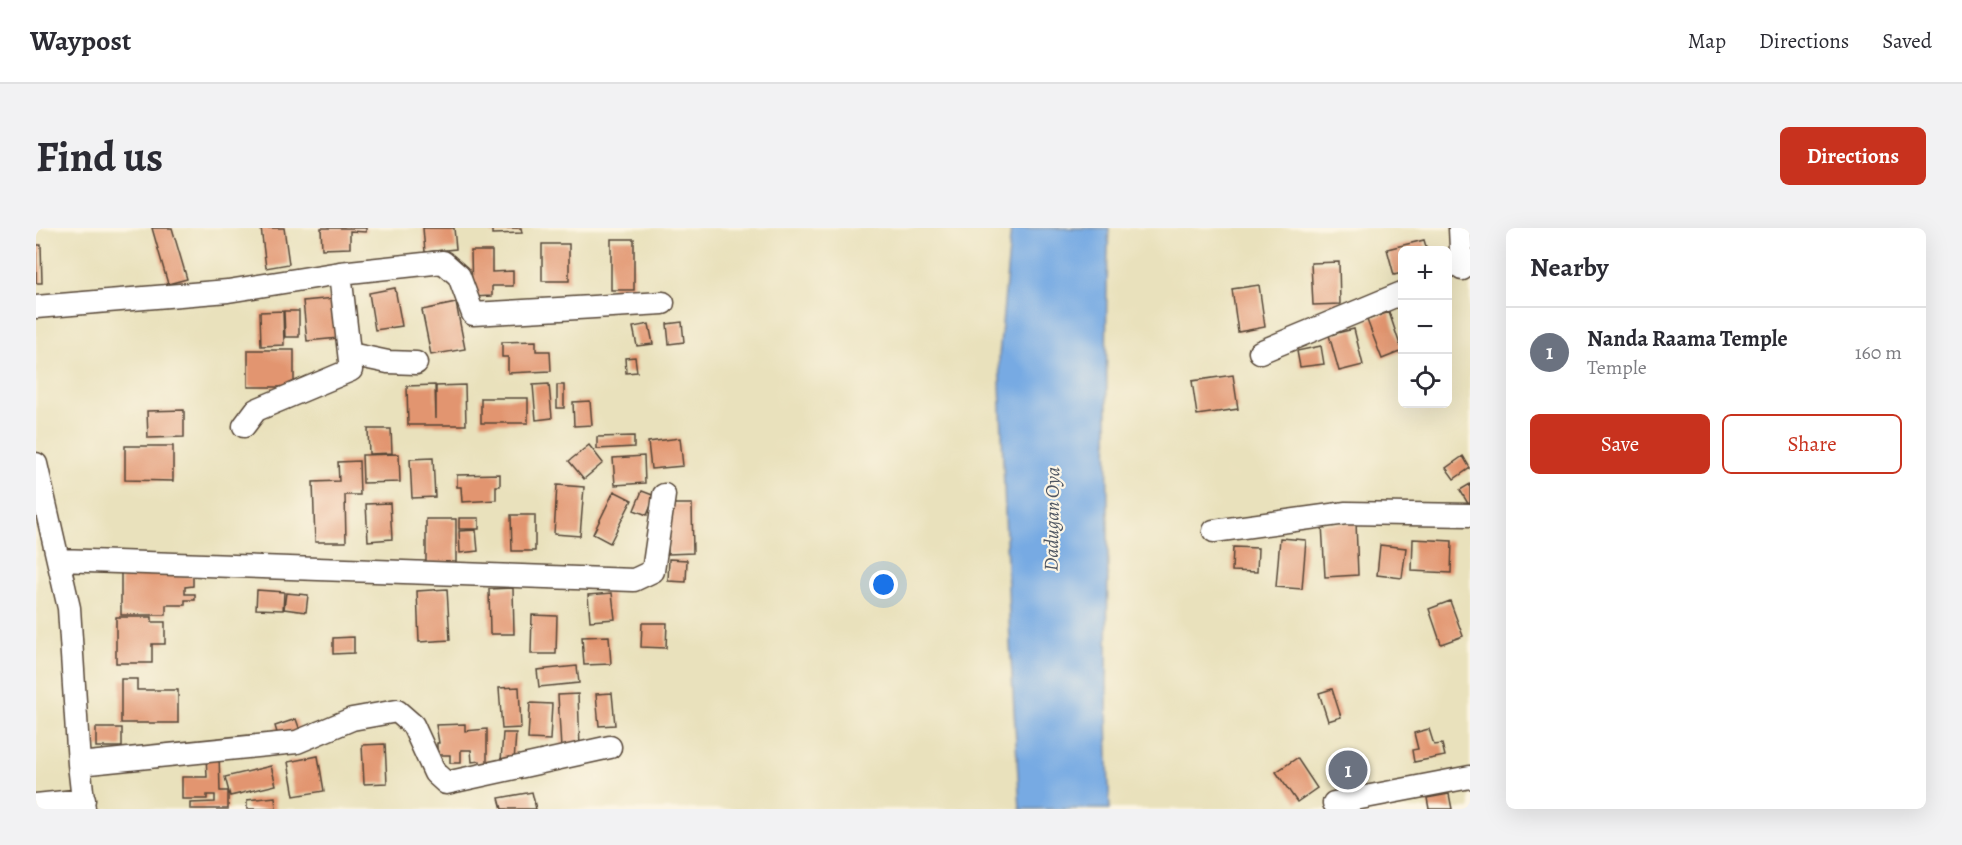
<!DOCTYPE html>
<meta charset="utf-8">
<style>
:root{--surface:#fff;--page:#f2f2f3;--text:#2b2b33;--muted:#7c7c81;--line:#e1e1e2;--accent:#c8321e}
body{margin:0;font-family:Alegreya,serif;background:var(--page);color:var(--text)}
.controls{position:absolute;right:18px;top:18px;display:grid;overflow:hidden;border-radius:9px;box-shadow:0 6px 24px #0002}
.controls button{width:54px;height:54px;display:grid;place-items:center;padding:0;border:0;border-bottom:2px solid var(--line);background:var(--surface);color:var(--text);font:30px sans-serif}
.you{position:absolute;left:848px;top:357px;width:21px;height:21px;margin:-15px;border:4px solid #fff;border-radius:50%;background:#1a73e8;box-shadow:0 0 0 9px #1a73e833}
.badge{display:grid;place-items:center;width:39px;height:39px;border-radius:50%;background:var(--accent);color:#fff;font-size:20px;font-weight:700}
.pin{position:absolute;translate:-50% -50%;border:3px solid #fff;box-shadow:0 2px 6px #0006}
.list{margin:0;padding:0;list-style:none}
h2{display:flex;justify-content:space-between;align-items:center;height:78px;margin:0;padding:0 24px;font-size:26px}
h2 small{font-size:20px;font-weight:400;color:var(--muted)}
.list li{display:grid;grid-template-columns:39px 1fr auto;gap:18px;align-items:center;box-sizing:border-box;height:90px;padding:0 24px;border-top:2px solid var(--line)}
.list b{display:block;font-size:22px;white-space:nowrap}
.list p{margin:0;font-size:20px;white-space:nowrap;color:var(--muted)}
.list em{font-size:20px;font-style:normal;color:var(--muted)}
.actions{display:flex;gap:12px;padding:18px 24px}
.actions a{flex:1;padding:14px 0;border:2px solid var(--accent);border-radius:9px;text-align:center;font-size:21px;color:var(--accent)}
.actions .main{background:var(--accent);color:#fff}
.icon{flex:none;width:33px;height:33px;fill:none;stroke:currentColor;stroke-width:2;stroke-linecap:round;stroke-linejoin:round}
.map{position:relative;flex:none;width:1434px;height:581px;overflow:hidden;border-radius:9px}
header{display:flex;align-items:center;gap:36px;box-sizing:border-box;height:84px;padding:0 30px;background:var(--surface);border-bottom:2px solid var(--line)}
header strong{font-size:28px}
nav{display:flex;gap:33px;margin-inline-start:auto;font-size:21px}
.intro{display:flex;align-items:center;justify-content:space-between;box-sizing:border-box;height:144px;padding:0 36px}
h1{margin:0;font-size:42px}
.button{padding:15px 27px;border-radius:9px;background:var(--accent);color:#fff;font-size:21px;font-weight:700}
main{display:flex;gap:36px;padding:0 36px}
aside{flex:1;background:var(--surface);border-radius:9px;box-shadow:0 6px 24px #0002}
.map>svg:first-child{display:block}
.water{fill:#77aae3;stroke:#596a80;stroke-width:1.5}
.building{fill:#e29570}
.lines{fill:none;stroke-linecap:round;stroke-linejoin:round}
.minor-casing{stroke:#554536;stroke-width:25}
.minor{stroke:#fff;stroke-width:22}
.labels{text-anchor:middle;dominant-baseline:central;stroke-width:4.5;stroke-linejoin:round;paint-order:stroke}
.water-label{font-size:20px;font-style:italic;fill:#505763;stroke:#fcf5e5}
</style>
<header>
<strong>Waypost</strong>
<nav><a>Map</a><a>Directions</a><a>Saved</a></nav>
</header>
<div class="intro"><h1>Find us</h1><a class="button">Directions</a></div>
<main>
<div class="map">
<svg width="1434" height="581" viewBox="0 0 1434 581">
<rect width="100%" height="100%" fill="#fcf5e5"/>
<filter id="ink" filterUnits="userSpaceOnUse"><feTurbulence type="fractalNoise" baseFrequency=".0167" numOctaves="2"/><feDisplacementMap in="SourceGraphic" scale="12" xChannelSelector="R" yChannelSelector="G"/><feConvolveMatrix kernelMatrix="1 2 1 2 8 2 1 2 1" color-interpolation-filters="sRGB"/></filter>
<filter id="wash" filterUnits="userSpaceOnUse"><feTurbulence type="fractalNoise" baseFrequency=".008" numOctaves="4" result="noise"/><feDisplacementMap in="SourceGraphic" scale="24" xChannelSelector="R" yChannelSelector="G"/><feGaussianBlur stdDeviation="1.35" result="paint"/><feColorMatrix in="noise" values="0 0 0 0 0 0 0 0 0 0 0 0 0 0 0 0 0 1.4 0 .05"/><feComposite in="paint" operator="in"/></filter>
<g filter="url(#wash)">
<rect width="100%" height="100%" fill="#e9e1bc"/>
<path class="water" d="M975 0H1073C1068 100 1072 200 1072 300 1072 394 1069 487 1074 581H984L974 415 963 128Z"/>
<g id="blocks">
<path class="building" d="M116 0H136L151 51 132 56Z
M225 0H248L253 36 230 40Z
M285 0H330V4L314 3V20L286 21Z
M387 0H418L420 21 389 24Z
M456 0H485L486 5 456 6Z
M575 11H598V62H575Z
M1388 12 1391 22H1366V45L1358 47 1351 21Z
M506 16H533V53H506Z
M0 17H5L6 55H0Z
M435 23H456V44L477 43V58H456V68L436 69Z
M1303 34 1304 76 1277 77 1275 35Z
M1223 57 1229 99 1202 104 1196 61Z
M359 60 366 98 339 102 333 65Z
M299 70 303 110 271 113 267 73Z
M420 75 429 121 395 127 386 82Z
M247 83 248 117 225 118 224 84Z
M248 83H263V109H249Z
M1353 84 1366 123 1346 131 1331 92Z
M646 94 648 114 633 116 631 96Z
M613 96 617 116 601 118 597 99Z
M1318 101 1327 137 1303 143 1293 107Z
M500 113V123H514L515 143 472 145V129H466V114Z
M1285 118 1288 136 1264 139 1261 123Z
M212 122H258V159H212Z
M599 129 601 144 590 145 589 130Z
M1197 147 1202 181 1161 187 1156 153Z
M513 156 516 190 500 192 497 157Z
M399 157 400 191V158L429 157 430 197H372L371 158Z
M521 157H528V180H521Z
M445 170H492V195H445Z
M554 173 556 197 538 198 537 174Z
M148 182V209L112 210 111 183Z
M332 201H355L356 225 333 226Z
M598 208V219L561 221V209Z
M644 210 647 238 615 241 612 214Z
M553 217 567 235 548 251 533 233Z
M89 218H137V253L89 252Z
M363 226 364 254 327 255 326 227Z
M608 228 609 255 579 257 577 230Z
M1427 228 1434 240 1418 251 1410 240Z
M397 230 399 269 376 270 374 231Z
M323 233 324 267H309L310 314H279L277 254 303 253 302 234Z
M464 246V258H460V272L426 274 425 259H421V247Z
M1434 256V279L1424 262Z
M521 257 548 259 544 308 518 306Z
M578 263 596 272 574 315 557 306Z
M606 263 619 268 611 287 598 282Z
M354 275 356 311 332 313 330 276Z
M631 276H656L657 325 632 326Z
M475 287H499V323H476Z
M423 290H443V301H423Z
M390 291H420V336H390Z
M1320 294 1322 347 1289 349 1286 296Z
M440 302 442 323 424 325 423 303Z
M1244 310 1270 312 1266 361 1240 359Z
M1377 311 1416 313 1415 345 1376 343Z
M1344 317 1370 320 1366 350 1341 347Z
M1197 319 1222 320 1221 344 1196 343Z
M633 331 651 332 650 354 632 353Z
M85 344 157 348V358L149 359V366H159V372H149V377H130V387H85Z
M477 360 478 406H454L453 361Z
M411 361 414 412 383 414 381 363Z
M221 362 248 364 247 382 220 381Z
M250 365 272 367 270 384 248 381Z
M576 365 579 391 554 393 552 367Z
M1414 373 1427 408 1405 416 1393 381Z
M496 387 521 388 520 426H495Z
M80 389H116V394H129V416H116V435H80Z
M606 395H631L630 420 605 419Z
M573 408 575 436 548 437 546 409Z
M318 409V425L297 426V410Z
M541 438 543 455 503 459 501 442Z
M85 451H101V462H142V495H85Z
M483 459 485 500 466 501 463 460Z
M1296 461 1305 489 1292 493 1283 465Z
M576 465 579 497 563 498 560 466Z
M542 466 544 520 525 521 522 467Z
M494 475 516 476 514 512 492 511Z
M260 491 266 508 244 515 239 498Z
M429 496V503L451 501V540L444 541V533L436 534 435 522H425V535H414V527H401V515H403L400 497Z
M60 500H86V519H60Z
M1393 501 1398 517 1406 516 1409 528 1378 534 1376 522 1382 521 1378 505Z
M467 505H480L478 534 465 533Z
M349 516 351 555 328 556 326 517Z
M183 525 184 563H192V581H154V575L179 574V567H171V571H146V549H171L170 526Z
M282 528 288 563 258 568 252 534Z
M1261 530 1281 560 1261 574 1240 544Z
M1300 544a12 12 0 1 1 24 0a12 12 0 1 1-24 0Z
M235 538 240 557 194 568 189 549Z
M496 564 500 581H466L463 570Z
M1413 566 1416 581H1393L1391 570Z
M239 569 240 581H211V572Z"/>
</g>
</g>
<g filter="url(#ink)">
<use href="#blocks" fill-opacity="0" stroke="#554536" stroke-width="1.5"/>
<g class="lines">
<g class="minor-casing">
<path id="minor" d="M1424 0 1426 41
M0 79 192 63 304 45 407 34 423 48 437 86 627 75
M1224 124 1366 65
M314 126 352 134 380 135
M208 198 220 182 315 142 304 45
M0 236 33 380 43 536 48 581
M1178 303 1310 285 1434 287
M23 332 598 352 617 343 628 267
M43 536 261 514 316 491 361 483 377 497 399 545 410 555 574 519
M1298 575 1434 549
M0 577 48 572"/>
</g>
<use href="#minor" class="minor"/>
</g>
</g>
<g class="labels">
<g class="water-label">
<text transform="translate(1016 291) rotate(-89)">Dadugan Oya</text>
</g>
</g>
</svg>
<div class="controls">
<button>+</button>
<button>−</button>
<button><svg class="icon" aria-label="locate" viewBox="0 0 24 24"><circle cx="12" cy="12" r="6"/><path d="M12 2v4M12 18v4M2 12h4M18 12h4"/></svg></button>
</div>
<div class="you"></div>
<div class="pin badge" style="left:1312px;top:542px;background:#6b7280">1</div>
</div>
<aside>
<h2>Nearby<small></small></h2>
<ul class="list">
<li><span class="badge" style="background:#6b7280">1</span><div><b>Nanda Raama Temple</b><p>Temple</p></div><em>160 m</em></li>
</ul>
<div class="actions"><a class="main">Save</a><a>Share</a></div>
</aside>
</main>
